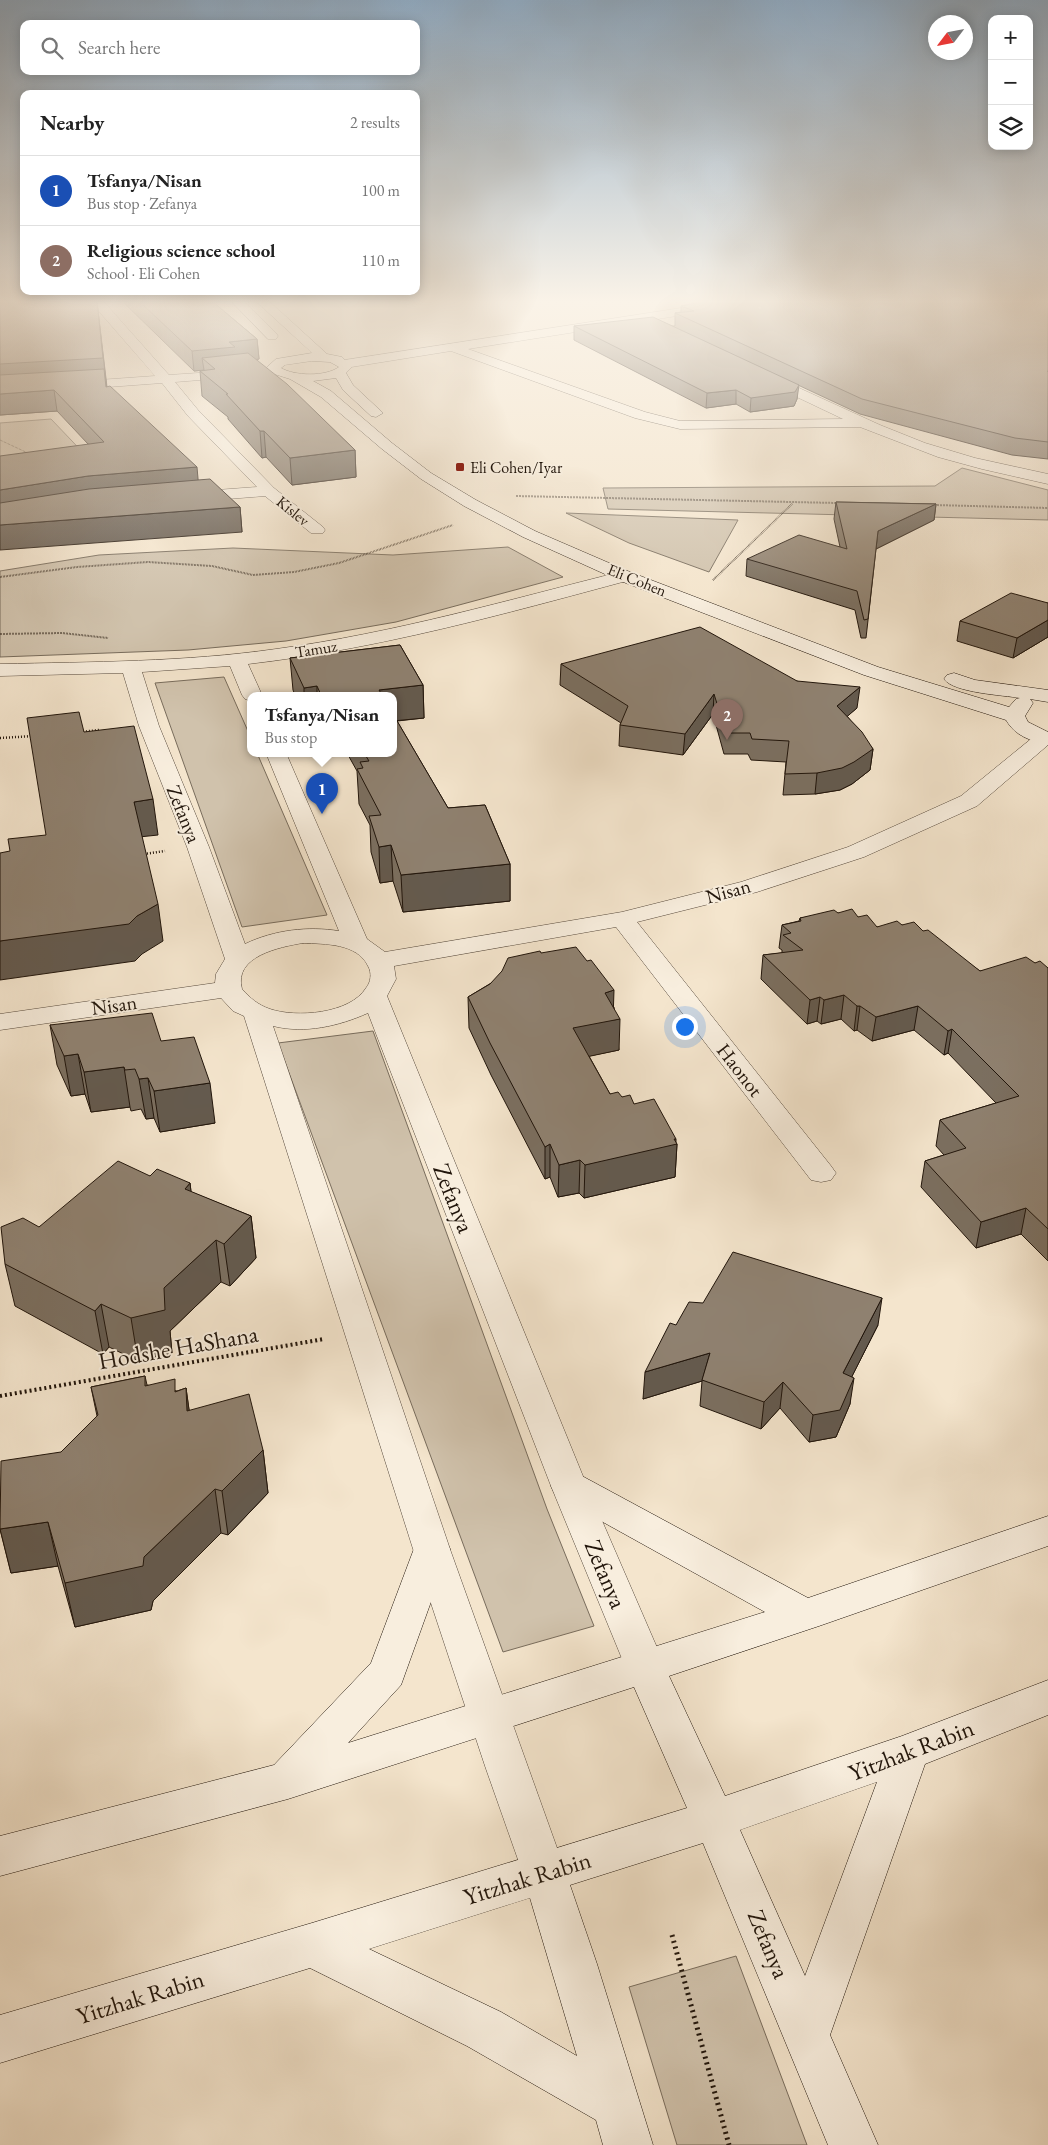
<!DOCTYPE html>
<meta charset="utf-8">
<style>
:root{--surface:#fff;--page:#f2f2f2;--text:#222;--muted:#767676;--line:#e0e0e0;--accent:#0b8043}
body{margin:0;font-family:"EB Garamond",serif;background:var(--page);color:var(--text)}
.controls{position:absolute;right:15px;top:15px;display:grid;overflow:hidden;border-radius:10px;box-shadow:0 2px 12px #0003}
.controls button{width:45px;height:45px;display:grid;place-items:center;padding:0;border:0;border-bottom:1px solid var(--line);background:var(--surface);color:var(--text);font:25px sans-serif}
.compass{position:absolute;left:928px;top:15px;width:45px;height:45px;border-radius:50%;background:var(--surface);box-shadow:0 2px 12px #0003;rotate:238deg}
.you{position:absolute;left:684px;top:1026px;width:18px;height:18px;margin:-12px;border:4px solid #fff;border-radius:50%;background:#1a73e8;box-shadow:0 0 0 8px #1a73e833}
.badge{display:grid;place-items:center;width:32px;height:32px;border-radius:50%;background:var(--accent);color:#fff;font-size:16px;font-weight:700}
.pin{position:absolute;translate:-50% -41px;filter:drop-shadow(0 1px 2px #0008)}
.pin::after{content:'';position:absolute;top:26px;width:18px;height:15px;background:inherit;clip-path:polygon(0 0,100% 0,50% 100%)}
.popup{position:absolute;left:247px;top:692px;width:150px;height:65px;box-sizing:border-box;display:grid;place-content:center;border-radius:10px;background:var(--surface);filter:drop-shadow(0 1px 4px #0005);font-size:16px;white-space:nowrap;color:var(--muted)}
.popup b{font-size:19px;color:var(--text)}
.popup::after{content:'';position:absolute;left:50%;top:100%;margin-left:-10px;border:10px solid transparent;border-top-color:var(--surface)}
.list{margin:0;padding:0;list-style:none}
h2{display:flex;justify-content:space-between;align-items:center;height:65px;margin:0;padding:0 20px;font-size:21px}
h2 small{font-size:16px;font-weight:400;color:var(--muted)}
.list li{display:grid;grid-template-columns:32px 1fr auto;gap:15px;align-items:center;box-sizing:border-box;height:70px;padding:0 20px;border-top:1px solid var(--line)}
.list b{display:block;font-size:19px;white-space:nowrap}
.list p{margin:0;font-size:16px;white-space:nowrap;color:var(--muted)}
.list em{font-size:16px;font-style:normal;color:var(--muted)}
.icon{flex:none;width:28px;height:28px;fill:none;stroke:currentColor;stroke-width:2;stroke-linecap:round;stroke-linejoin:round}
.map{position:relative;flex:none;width:1048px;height:2145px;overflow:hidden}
.search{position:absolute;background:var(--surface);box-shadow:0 2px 12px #0003;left:20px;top:20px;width:400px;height:55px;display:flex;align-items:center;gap:12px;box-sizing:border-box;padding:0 18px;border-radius:10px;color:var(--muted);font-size:19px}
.panel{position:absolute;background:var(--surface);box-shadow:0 2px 12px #0003;left:20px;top:90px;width:400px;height:205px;border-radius:10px}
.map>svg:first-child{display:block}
.green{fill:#d0c2ac;stroke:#786c5c}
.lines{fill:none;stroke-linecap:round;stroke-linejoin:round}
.street-casing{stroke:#56493c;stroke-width:1}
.secondary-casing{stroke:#21150b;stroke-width:1}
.path-far4{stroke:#21150b;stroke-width:1;stroke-dasharray:0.5 1;stroke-linecap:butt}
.path-far3{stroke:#21150b;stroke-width:2;stroke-dasharray:0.5 1;stroke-linecap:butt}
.path-far2{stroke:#21150b;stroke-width:2.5;stroke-dasharray:1 2;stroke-linecap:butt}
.path-far1{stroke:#21150b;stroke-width:4;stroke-dasharray:2 3;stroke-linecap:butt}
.path{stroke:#21150b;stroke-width:5;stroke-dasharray:2 4;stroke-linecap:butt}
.street{fill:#f8eede;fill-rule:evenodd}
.secondary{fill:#f8eede;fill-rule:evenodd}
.wall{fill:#7b6f60;stroke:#21150b}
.shaded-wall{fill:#645a4e;stroke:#21150b}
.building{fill:#8f8170;stroke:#21150b}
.poi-dot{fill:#8f2418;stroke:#f8eede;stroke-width:2}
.labels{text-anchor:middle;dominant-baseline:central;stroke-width:4;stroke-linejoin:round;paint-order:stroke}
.far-poi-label{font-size:16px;fill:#21150b;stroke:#f8eede;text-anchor:start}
.far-street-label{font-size:16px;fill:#21150b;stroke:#f8eede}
.street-label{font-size:20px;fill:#21150b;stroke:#f8eede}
.near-street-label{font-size:24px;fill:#21150b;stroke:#f8eede}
</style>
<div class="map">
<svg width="1048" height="2145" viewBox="0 0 1048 2145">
<rect width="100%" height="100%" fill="#f4e5cd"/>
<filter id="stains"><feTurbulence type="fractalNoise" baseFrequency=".004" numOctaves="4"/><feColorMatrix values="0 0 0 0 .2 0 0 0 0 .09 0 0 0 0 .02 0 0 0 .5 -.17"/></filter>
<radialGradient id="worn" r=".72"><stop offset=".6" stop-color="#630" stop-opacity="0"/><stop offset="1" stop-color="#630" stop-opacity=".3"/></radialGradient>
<path class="green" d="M51 419 93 463 0 475V423Z
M962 468 1048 490V520L608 509 603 488 935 486Z
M566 513 738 520 709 572 629 543Z
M508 547 563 577 396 622 286 641 188 650 0 657V571L99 555 233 548 393 555Z
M224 677 251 738V753H257L327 915 242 927 155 683Z
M373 1031 547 1509 594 1626 503 1652 278 1043Z
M736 1956 807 2145H677L629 1987Z"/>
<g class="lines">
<g class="street-casing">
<path id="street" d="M91 302H104L169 375 242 370 244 373 237 377 175 382 198 410 274 488 323 527 325 530 323 533H311L265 496 190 502 184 500 182 497 184 494 190 492 257 487 188 416 162 383 0 395V387L155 376Z
M720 302H752L746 305 468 349 645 412 680 421 843 419 759 379 757 376 764 372 880 425 925 443 975 458 1048 474V484L982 469 938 457 860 427 680 429 635 418 451 351 345 368 339 364 345 360Z
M624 571 630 572 633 576 630 580C504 614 378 649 248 664L262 695H251V701L245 699 242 695 230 666 142 672 159 726 209 847 245 944C274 930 308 926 339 931L266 753H286L367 939 385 952 622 912 741 882 848 847 961 796 1037 734 1048 733V745L977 806 864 857 757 892 637 922 831 1166 836 1173 831 1180 821 1182 811 1180 616 927 394 966 396 979 387 996 587 1486 665 1666 659 1678 645 1683 631 1678 625 1666 551 1486 368 1013C339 1026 305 1034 273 1026L451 1552 566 1873 560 1888 544 1894 528 1888 485 1766 414 1552 244 1016 233 1011 221 998 0 1030V1014L215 983 216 974 225 959 187 847 139 726 123 673 0 676V664C92 662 185 662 276 649 395 633 508 600 624 571ZM303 943C325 944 357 943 368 966 372 973 371 982 366 988 350 1014 296 1018 270 1009 258 1005 250 998 242 989 233 956 280 947 303 943Z"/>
</g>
<g class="secondary-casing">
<path id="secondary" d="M232 302H245L276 333 278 336 276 339H268Z
M257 302H270L327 354 342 357 352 367 346 373 353 385 383 413 376 417 371 416 343 390 336 378 313 381 331 391 392 443 431 473 476 500 535 531 630 572 878 667 1009 707 1016 699 1020 698C1003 695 954 693 944 679L947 675 954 673 975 680 1048 690V702L1030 699 1033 703 1025 716 1028 722 1048 732V745C1031 741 1015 736 1006 720L864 675 618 580 523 537 464 506 421 479 382 449 321 397 290 379 268 372 267 367 276 359 312 353ZM312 361 330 362 339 367C325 377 295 376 281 368L285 365Z
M569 1472 582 1476 808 1598 1048 1516V1546L819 1626 669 1676 725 1796 902 1736 1048 1680V1715L925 1764 830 2035 878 2145H828L703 1843 570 1885 597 1964 653 2145H603L596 2120 467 2046 310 1968 0 2063V2015L312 1923 687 1808 634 1687 288 1799 0 1876V1836L274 1765 371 1663 418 1538 431 1534 444 1538 450 1549 401 1685 348 1743 765 1612 556 1496 551 1486 556 1476ZM877 1782 805 1976 740 1830ZM530 1898 577 2056 501 2012 369 1949Z"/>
</g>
<path class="path-far4" d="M0 440 30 454"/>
<path class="path-far3" d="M516 496 837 503
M934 505 1048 508
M0 577 77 567 148 562 212 566 253 575 294 572 339 563 453 525
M713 580 793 503
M0 634 62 633 108 638"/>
<path class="path-far2" d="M80 732 99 730
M0 738 34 736
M144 854 165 851"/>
<path class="path-far1" d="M0 1396 324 1339"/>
<path class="path" d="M672 1935 729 2145"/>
<use href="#street" class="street"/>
<use href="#secondary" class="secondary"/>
</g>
<path class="wall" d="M97 302 107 387 198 480 240 507 242 532 88 444 57 411 0 415Z
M123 302H213L257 339 259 359 256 360 355 450 356 477 292 485 266 457 262 458 228 419V417L202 396 200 371 204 370 194 371Z
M1048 302V459L1012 455 860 414 798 385 797 399 794 406 750 412 736 404 706 408 574 340V326H675V313L681 312V306Z
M836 502 936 504 934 520 876 549 866 638H861L855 610 746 576 747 559 840 547 834 519Z
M1048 603V637L1013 658 957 641 960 621Z
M400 645 423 685 424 718 397 721 448 808 485 805 510 864V901L403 912 393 881 380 883 371 852 370 825 359 804 357 771 347 753H393V695H295L293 690 290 658Z
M561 664 797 681 857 708 847 716 873 749 870 770 852 784 840 790 815 794 783 795 786 762 751 760 748 754H724L713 714 683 755 619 746 620 725 621 723 560 685Z
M838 913 858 917 877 927 902 925 923 931 980 971 1035 963 1048 968V1261L1021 1234 976 1248 921 1187 925 1161 944 1155 936 1146 940 1120 996 1103 948 1053 944 1055 914 1030 872 1041 857 1030 854 1031 841 1019 821 1024 817 1021 807 1024 761 979 763 955 782 953V950L779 948 782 925 799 921 800 918Z
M541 953 614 1007 619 1050 589 1056 610 1094 622 1097 634 1104 676 1143 677 1144 675 1177 584 1198 579 1193 558 1197 550 1177 545 1179 491 1075 469 1028 468 997Z
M50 1025 161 1041 215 1123 160 1132 154 1118 146 1119 141 1109 131 1111 130 1107 91 1112 85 1094 71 1096 57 1065Z
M150 1176 190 1183 191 1192 251 1216 256 1258 230 1286 221 1282 170 1331 172 1353 138 1361 109 1347 103 1354 15 1306 5 1264 39 1227Z
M676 1325H878L852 1376 850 1404 836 1437 809 1442 780 1408 761 1429 700 1406 702 1381 643 1399Z
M145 1376 147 1385 177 1391 186 1388 189 1410 263 1450 268 1493 228 1535 221 1533 153 1601 151 1610 75 1627 58 1566 11 1573 0 1529 61 1452 97 1416 91 1387Z"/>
<path class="shaded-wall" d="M97 302 109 408 105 378 0 385V364Z
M257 339 259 359 236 362 202 358 204 370 194 371 192 351 229 342Z
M799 385 797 399 794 406 750 412 751 398Z
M54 390 57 411 0 415V394Z
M736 390V404L706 408 707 393Z
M260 431H264L266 457 262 458Z
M355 450 356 477 292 485 290 458Z
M197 467 199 490 0 514V490L88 476Z
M936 504 934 520 876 549 878 531Z
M240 507 242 532 0 550V525Z
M1048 620V637L1013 658 1017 638Z
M423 685 424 718 393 721V695H379V690Z
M317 686V695H304V688Z
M860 687 857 708 835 727 837 706Z
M714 694 713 714 683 755 685 734Z
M873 749 870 770 852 784 840 790 815 794 817 773Z
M153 799 158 835 139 837 134 802Z
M391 845 393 881 380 883 379 847Z
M510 864V901L403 912 401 875Z
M158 904 163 941 142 954 135 961 0 980V941L137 916Z
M614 990 613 1020 620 1019 619 1050 572 1060 573 1028 605 993Z
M844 995 841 1019 821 1024 824 1000Z
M820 997 817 1021 807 1024 810 1000Z
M857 1006H860L857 1030 854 1031Z
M918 1006 914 1030 872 1041 876 1017Z
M952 1029 948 1053 944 1055 948 1031Z
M78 1054 85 1094 71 1096 64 1056Z
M124 1067 130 1107 91 1112 84 1072Z
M148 1078 154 1118 146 1119 139 1079Z
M210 1083 215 1123 160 1132 154 1091Z
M676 1139V1145L677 1144 675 1177 584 1198 585 1165Z
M550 1144V1177L545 1179V1147Z
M580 1160 579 1193 558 1197 559 1165Z
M190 1183 195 1225 185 1189Z
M1026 1208 1021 1234 976 1248 981 1222Z
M251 1216 256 1258 230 1286 224 1244Z
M216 1240 221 1282 170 1331 172 1353 138 1361 131 1318Z
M882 1298 878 1325 840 1400 843 1373Z
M101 1304 109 1347 103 1354 95 1311Z
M710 1353 702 1381 643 1399 645 1372Z
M854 1378 850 1404 836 1437 809 1442 813 1415Z
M783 1382 780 1408 761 1429 764 1402Z
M186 1388 192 1431 187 1411Z
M263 1450 268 1493 228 1535 222 1491Z
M215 1489 221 1533 153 1601 151 1610 75 1627 65 1583 144 1557Z
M48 1522 58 1566 11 1573 0 1529Z"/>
<path class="building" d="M0 302H97L103 358 0 364Z
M140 302H213L257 339 229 342 235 347 192 351Z
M701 302H1048V371H1047L1048 372V442L1015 438 862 399 675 313 694 311 681 306Z
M653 317 799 385 795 392 751 398 736 390 707 393 574 326Z
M248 353 287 384 355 450 290 458 264 431H260L226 394H228L200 371 215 369 202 358Z
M104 369 106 387 110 386 197 467 88 476 0 490V456L104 442 54 390 0 394V375Z
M210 479 240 507 0 525V503L89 489Z
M836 502 936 504 878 531 868 619 864 620 857 591 747 559 799 535 847 549Z
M1011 593 1048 603V620L1017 638 960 621Z
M700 627 797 681 860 687 837 706 862 732 873 749 854 762 842 768 817 773 785 774 789 741 752 739 750 733H726L714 694 685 734 620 725 628 706 561 664Z
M400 645 423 685 379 690 382 695H321L317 686 304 688 290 658Z
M79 712 84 732 134 726 153 799 134 802 158 904 137 916 129 924 0 941V853L10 851 8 839 46 835 27 718Z
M393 714 448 808 485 805 510 864 401 875 391 845 379 847 369 816 381 815 357 769 363 768 360 762 369 761 364 753H393Z
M852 909 858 917 867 915 877 927 897 921 902 925 914 922 923 931 928 930 980 971 1026 957 1035 963 1040 961 1048 968V1229L1026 1208 981 1222 925 1161 966 1148 940 1120 1019 1096 952 1029 948 1031 918 1006 876 1017 860 1006H857L844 995 824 1000 820 997 810 1000 763 955 803 950 783 935 791 933 782 925 801 921 800 918 834 910 838 913Z
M576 947 587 961 591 960 614 990 605 993 620 1019 573 1028 610 1094 618 1092 622 1097 630 1095 634 1104 654 1099 676 1139H674L677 1144 585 1165 580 1160 559 1165 550 1144 545 1147 490 1043 468 997 490 984 502 971 508 958 540 951 541 953Z
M152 1013 161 1041 194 1037 210 1083 154 1091 148 1078 139 1079 135 1069 125 1070 124 1067 84 1072 78 1054 64 1056 50 1025Z
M118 1161 150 1176 157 1169 190 1183 185 1189 251 1216 224 1244 216 1240 164 1288 165 1310 131 1318 101 1304 95 1311 5 1264 1 1227 23 1218 39 1227Z
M733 1252 882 1298 843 1373 854 1378 840 1410 813 1415 783 1382 764 1402 702 1380 710 1353 645 1372 670 1323 676 1325 689 1302 703 1303Z
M145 1376V1386L175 1379V1392L186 1388 187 1411 249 1394 263 1450 222 1491 215 1489 144 1557 143 1566 65 1583 48 1522 0 1529 1 1461 61 1452 98 1415 91 1387Z"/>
<linearGradient id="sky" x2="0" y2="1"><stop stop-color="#90abc3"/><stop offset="0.5" stop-color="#faf3e8"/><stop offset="1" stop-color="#faf3e8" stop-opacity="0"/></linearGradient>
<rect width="1048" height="603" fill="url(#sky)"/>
<rect class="poi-dot" x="455" y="462" width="10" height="10" rx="2.5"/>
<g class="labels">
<g class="far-poi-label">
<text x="470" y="467">Eli Cohen/Iyar</text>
</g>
<g class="far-street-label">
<text transform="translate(293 511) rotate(39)">Kislev</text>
<text transform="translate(637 580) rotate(22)">Eli Cohen</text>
<text transform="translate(316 649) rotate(-9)">Tamuz</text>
</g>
<g class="street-label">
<text transform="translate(184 814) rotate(68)">Zefanya</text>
<text transform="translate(728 891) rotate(-15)">Nisan</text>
<text transform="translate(114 1005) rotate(-8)">Nisan</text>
<text transform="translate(740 1070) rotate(52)">Haonot</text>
</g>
<g class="near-street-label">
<text transform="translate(454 1198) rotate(68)">Zefanya</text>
<text transform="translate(178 1347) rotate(-10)">Hodshe HaShana</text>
<text transform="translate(606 1574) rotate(67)">Zefanya</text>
<text transform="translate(911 1750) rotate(-21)">Yitzhak Rabin</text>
<text transform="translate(527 1878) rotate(-17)">Yitzhak Rabin</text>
<text transform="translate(769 1944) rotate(67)">Zefanya</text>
<text transform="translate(140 1997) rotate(-17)">Yitzhak Rabin</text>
</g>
</g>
<rect width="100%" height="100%" filter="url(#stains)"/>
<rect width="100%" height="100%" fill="url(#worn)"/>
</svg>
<div class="controls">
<button>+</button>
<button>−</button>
<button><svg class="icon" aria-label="layers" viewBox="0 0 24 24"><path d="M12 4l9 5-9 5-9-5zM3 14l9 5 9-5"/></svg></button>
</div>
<svg class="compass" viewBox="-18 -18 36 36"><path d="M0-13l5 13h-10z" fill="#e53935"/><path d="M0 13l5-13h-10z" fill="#767676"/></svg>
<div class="you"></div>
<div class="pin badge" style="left:322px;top:814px;background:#1a4fb4">1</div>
<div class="popup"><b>Tsfanya/Nisan</b>Bus stop</div>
<div class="pin badge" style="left:727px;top:740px;background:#8d6e63">2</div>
<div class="search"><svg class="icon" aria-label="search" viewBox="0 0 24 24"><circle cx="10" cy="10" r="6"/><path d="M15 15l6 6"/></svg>Search here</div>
<section class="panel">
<h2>Nearby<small>2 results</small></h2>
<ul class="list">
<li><span class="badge" style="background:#1a4fb4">1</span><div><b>Tsfanya/Nisan</b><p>Bus stop · Zefanya</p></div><em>100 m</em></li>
<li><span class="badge" style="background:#8d6e63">2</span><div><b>Religious science school</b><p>School · Eli Cohen</p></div><em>110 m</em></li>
</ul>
</section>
</div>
